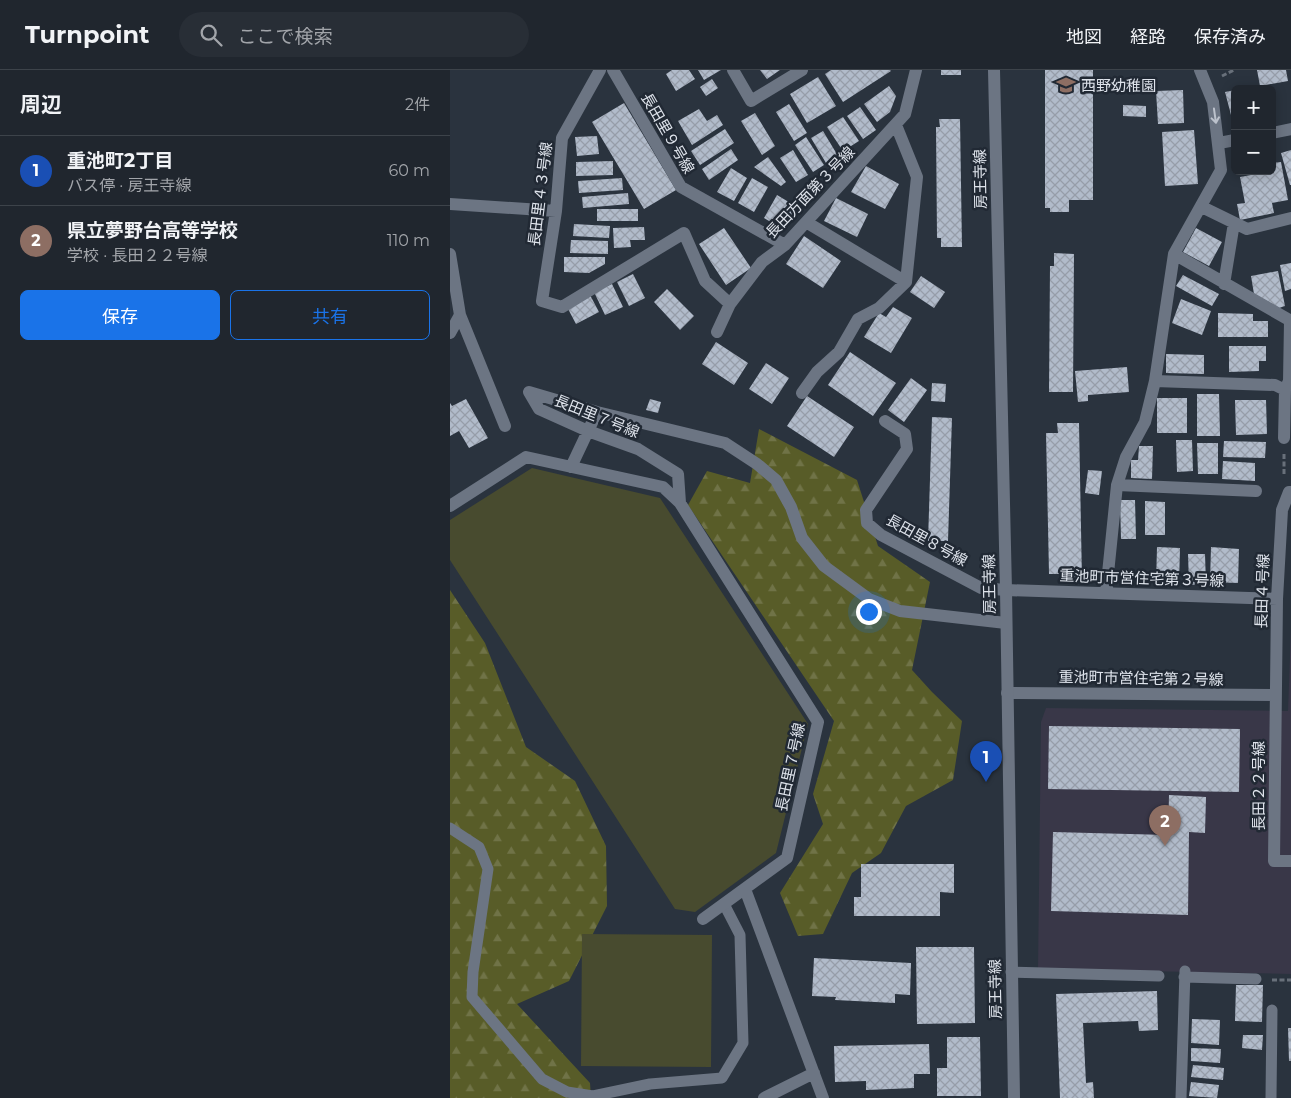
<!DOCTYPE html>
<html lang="ja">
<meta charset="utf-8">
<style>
:root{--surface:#20262e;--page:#282e36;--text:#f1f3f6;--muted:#a2a5aa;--line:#3d434a;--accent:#1a73e8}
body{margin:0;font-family:Montserrat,"Noto Sans JP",sans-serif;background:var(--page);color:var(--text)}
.controls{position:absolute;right:15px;top:15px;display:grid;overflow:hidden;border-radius:8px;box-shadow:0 2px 12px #0003}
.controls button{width:45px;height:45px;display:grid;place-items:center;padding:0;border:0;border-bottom:1px solid var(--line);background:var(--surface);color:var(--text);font:25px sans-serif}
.you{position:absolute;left:418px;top:541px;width:18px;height:18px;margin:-12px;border:4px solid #fff;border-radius:50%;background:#1a73e8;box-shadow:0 0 0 8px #1a73e833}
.badge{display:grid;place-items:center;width:32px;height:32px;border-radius:50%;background:var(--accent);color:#fff;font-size:16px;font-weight:700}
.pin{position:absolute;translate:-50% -41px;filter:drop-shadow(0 1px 2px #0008)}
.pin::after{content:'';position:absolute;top:26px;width:18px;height:15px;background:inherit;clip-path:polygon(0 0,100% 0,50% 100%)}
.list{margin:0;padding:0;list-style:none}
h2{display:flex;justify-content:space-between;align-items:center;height:65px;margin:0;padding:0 20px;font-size:21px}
h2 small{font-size:16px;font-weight:400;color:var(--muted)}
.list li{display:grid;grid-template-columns:32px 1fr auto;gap:15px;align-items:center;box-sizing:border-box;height:70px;padding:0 20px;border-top:1px solid var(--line)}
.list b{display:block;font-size:19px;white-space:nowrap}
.list p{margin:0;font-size:16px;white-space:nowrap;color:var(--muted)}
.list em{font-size:16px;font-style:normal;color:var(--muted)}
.actions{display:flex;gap:10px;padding:15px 20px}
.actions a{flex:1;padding:11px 0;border:1px solid var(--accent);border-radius:8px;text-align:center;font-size:18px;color:var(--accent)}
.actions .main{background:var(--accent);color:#fff}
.icon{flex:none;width:28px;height:28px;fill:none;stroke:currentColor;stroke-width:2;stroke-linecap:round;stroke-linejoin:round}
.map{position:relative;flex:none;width:841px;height:1028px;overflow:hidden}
header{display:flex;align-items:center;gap:30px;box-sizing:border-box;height:70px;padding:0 25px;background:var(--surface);border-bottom:1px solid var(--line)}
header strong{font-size:24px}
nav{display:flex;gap:28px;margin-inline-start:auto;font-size:18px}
.search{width:350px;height:45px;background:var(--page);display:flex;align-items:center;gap:12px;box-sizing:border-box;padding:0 18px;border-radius:28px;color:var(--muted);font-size:19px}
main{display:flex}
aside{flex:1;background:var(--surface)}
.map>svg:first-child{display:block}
.education{fill:#393748}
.forest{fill:url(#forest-firs)}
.garden{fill:#484b2f}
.building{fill:url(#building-cross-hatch)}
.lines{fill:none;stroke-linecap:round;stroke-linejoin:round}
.path{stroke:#68707a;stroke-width:3;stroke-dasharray:5 2.5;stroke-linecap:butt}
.service{stroke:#6c7583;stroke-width:11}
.minor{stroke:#6c7583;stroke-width:12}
.tertiary{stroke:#6c7583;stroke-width:12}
.oneway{stroke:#bcc2cc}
.labels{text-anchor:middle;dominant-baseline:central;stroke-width:5;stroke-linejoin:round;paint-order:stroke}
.poi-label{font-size:15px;fill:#dee3eb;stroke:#212934;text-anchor:start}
.street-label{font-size:15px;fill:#dee3eb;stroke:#212934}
</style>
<header>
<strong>Turnpoint</strong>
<div class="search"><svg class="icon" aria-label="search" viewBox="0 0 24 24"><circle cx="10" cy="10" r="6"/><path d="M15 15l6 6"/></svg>ここで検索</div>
<nav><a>地図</a><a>経路</a><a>保存済み</a></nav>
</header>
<main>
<aside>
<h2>周辺<small>2件</small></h2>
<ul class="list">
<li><span class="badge" style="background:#1a4fb4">1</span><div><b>重池町2丁目</b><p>バス停 · 房王寺線</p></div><em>60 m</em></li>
<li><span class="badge" style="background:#8d6e63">2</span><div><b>県立夢野台高等学校</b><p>学校 · 長田２２号線</p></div><em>110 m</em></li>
</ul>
<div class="actions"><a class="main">保存</a><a>共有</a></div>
</aside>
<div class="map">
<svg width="841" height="1028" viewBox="0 0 841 1028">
<defs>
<pattern id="forest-firs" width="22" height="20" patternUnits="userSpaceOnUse" patternTransform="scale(1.25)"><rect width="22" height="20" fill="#585c28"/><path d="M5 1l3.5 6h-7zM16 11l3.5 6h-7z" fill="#707347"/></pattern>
<pattern id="building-cross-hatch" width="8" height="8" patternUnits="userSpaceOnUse" patternTransform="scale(1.25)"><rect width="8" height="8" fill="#b1bbca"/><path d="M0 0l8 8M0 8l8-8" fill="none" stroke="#969da9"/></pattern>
</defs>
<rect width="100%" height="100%" fill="#2a333e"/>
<path class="education" d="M841 559V904L588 899 591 652 596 638 838 641Z"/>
<path class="forest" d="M309 359 407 410 428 476 480 512 462 600 482 622 512 651 503 710 456 736 431 783 402 803 373 864 348 866 330 823 373 754 363 724 384 651 238 435 257 401 300 413Z
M0 520 35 573 76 677 125 711 156 776 157 836 119 911 67 934 140 1013 141 1028H0Z"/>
<path class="garden" d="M82 398 210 428 358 654 326 783 245 842 225 839 0 490V450Z
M132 864 262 865 261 997 131 996Z"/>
<path class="building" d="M222 0H239L245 9 226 21 216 4Z
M248 0H271L254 10Z
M310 0H330L317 9Z
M381 0H440L441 1 393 32 375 4Z
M491 0H511V5H491Z
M595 0H643V130H619V142H600V138H595Z
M807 0H836L838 11 810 16Z
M368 7 386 36 357 53 340 24Z
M262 9 268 18 256 26 250 17Z
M439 16 446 26 440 42 427 52 414 34Z
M733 20 734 53 708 54 706 21Z
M785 20V44L781 45 775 22Z
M174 33 226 120 194 139 142 52Z
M339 34 357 63 344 71 326 42Z
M673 35 696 36V47L673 46Z
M410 37 426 60 413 69 397 46Z
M249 39 257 51 267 45 273 55 242 75 228 51Z
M305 43 325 76 312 85 291 51Z
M393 47 409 71 393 81 377 57Z
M489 49H510L512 177H491V168H487L486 57H490Z
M275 59 284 73 250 95 241 81Z
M744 60 748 114 715 116 712 62Z
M373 61 391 91 379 98 361 68Z
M147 66 149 84 127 86 125 67Z
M356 67 374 95 363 102 345 75Z
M281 79 288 90 259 110 252 99Z
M343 80 358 105 346 112 330 88Z
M841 80V115H840L831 83Z
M318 87 336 112 331 116 304 97Z
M163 91V105L126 106V92Z
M831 92 838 130 822 133 824 143 790 150 787 134 795 133 790 107 801 105V101H822V93Z
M416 96 449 114 435 139 401 122Z
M281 98 297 108 284 131 267 122Z
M172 108 173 120 129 123 128 111Z
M302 108 318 117 304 142 288 133Z
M178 123 179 134 133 138 132 127Z
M327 125 347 137 334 160 314 148Z
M386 128 418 144 407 167 374 151Z
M147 139H188V151H147Z
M124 154 160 156 159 168 123 166Z
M194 157 195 170H180L181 177 164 178 163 158Z
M274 158 301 198 276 215 249 174Z
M746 158 772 172 759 196 733 182Z
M354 166 391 191 373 218 336 194Z
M121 170 158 171V184L120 183Z
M604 183 624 184 623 322H599L600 196H604Z
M114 187H155V194L139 203 114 202Z
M841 193V219L835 221 830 195Z
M828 201 835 236 829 238 804 224 801 206Z
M183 204 195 228 179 236 167 212Z
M733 205 769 224 762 236 726 216Z
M471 206 495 222 484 238 460 222Z
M162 214 173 237 155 245 144 222Z
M217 219 244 246 230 260 204 232Z
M140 225 149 242 126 254 117 237Z
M731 229 761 241 752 265 722 253Z
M443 237 462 248 441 283 414 267 429 243 436 247Z
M768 243 803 244V251H818V267H768Z
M266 272 298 293 284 315 252 294Z
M779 276H816V291H809V301L779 302Z
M400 282 446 313 423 346 378 315Z
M716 284 754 285V304L716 303Z
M316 293 339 308 322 334 299 319Z
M677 297 679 322 638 325V331L628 332 625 301Z
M461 308 477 320 454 352 438 340Z
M482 313 496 314 495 332 481 331Z
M747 324H769L770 366H747Z
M357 326 404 357 384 387 337 356Z
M707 328H737V363H707Z
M16 329 38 368 19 378 9 361 0 366V333L2 336Z
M200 329 211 332 208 343 196 340Z
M785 330H816L817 364 786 365Z
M482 347 502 348 498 471H478Z
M607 353H629L632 510 611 511V504H599L596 363H608Z
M726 370H742L743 401 727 402Z
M774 371 816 372 815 388 773 387Z
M747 373H768V404H748Z
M689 376H703L702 409 681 408V390H688Z
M773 391 805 393V411L772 409Z
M638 400 652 401 649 425 635 423Z
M670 430H685L686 469H671Z
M695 431 715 432V465H695Z
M707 477 730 478 729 514 706 513Z
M761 477 789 479 788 513 760 512Z
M738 484H755L756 514 739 515Z
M599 656 790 659 789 722 598 719Z
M719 725 756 727 755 763 739 762 738 845 601 841 603 762 718 765Z
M411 794H504V823L490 822V846H404V827H411Z
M466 877H524L525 953 467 954Z
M364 888 461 893 460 925 445 924V933L385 930 386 927 362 926Z
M786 915H813L812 952 785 951Z
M707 921 708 960 689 961 688 951 633 953 636 1013 643 1012 644 1028H610L606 924Z
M742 949 770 950 769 975 741 973Z
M838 958H841V991H839Z
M793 965H813L812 980 792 978Z
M497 967H530L531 1026H487V998H497Z
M479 974 480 1004H464V1018L416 1020V1011L385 1012 384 976Z
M741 978 771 979 770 993 741 991Z
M743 995 774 998 773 1010 741 1007Z
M741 1012 769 1015 767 1028 739 1026Z"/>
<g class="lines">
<path class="path" d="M772 6 784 0
M834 384V405
M822 910H841"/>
<path class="service" d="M0 758 29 777 38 799 23 902 22 927 92 1009 117 1022 143 1026 200 1014 272 1008 293 973 290 865 274 834
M561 902 709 906
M734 907 806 909
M731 1028 735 901
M821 1028 822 940"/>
<path class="minor" d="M150 0 112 68 106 141 92 231 112 237 234 163 255 211 280 234
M163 0 231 117 335 175
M283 0 301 31 352 0
M822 63 841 59
M769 73 785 70
M0 134 106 141
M752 137 797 159 841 148
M356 152 456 212 467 107 446 55
M0 184 10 245 55 356
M724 184 841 251
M774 214 784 153
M267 262 280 234 312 192 335 175 455 44 466 0
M0 263 10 245
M705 311 825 315 835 320
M352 323 367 302 389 282 408 249 429 238 456 212
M435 351 455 364 457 379 416 440 417 453 431 465 531 518 556 520 827 529
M834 368 835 320 839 311 840 251
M121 397 147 342
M667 415 806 421
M841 422H839L832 440 827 529 824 791H841
M0 436 76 387 213 417 230 433
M656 523 667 415 676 387 695 352 705 311 724 184 771 100 763 32 750 0
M557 623 825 625
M295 819 373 1028
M253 849 337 788 368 652 230 433 228 404 188 379 138 361 89 339 79 322 147 342 275 373 307 394 326 410 341 437 352 468 374 496 419 529 450 541 556 553
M314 1028 364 1003"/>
<path class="tertiary" d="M544 0 556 520 564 1028"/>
</g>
<defs><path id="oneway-shaft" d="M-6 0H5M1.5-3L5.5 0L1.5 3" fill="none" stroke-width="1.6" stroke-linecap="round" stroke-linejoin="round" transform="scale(1.25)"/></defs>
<use class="oneway" href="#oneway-shaft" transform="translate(765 46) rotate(82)"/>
<defs>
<g id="school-bare" transform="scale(1.5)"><path d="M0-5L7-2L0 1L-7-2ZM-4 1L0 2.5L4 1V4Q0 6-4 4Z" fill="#8d6e63" stroke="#212934" stroke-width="2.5" paint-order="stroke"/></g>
</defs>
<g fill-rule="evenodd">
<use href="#school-bare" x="616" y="15"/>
</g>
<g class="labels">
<g class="poi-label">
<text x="631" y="15">西野幼稚園</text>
</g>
<g class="street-label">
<text transform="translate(218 63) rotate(60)">長田里９号線</text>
<text transform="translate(530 109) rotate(-91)">房王寺線</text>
<text transform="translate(360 122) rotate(-46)">長田方面第３号線</text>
<text transform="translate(90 124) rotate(-83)">長田里４３号線</text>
<text transform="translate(147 346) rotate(22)">長田里７号線</text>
<text transform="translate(477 470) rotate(29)">長田里８号線</text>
<text transform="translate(692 508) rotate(2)">重池町市営住宅第３号線</text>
<text transform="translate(539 514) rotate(-91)">房王寺線</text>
<text transform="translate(812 521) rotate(-88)">長田４号線</text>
<text transform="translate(691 608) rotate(1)">重池町市営住宅第２号線</text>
<text transform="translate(340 697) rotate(-78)">長田里７号線</text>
<text transform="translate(808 716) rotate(-90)">長田２２号線</text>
<text transform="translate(545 919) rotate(-91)">房王寺線</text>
</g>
</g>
</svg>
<div class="controls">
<button>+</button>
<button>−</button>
</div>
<div class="you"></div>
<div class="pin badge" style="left:536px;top:712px;background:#1a4fb4">1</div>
<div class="pin badge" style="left:715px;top:776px;background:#8d6e63">2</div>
</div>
</main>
